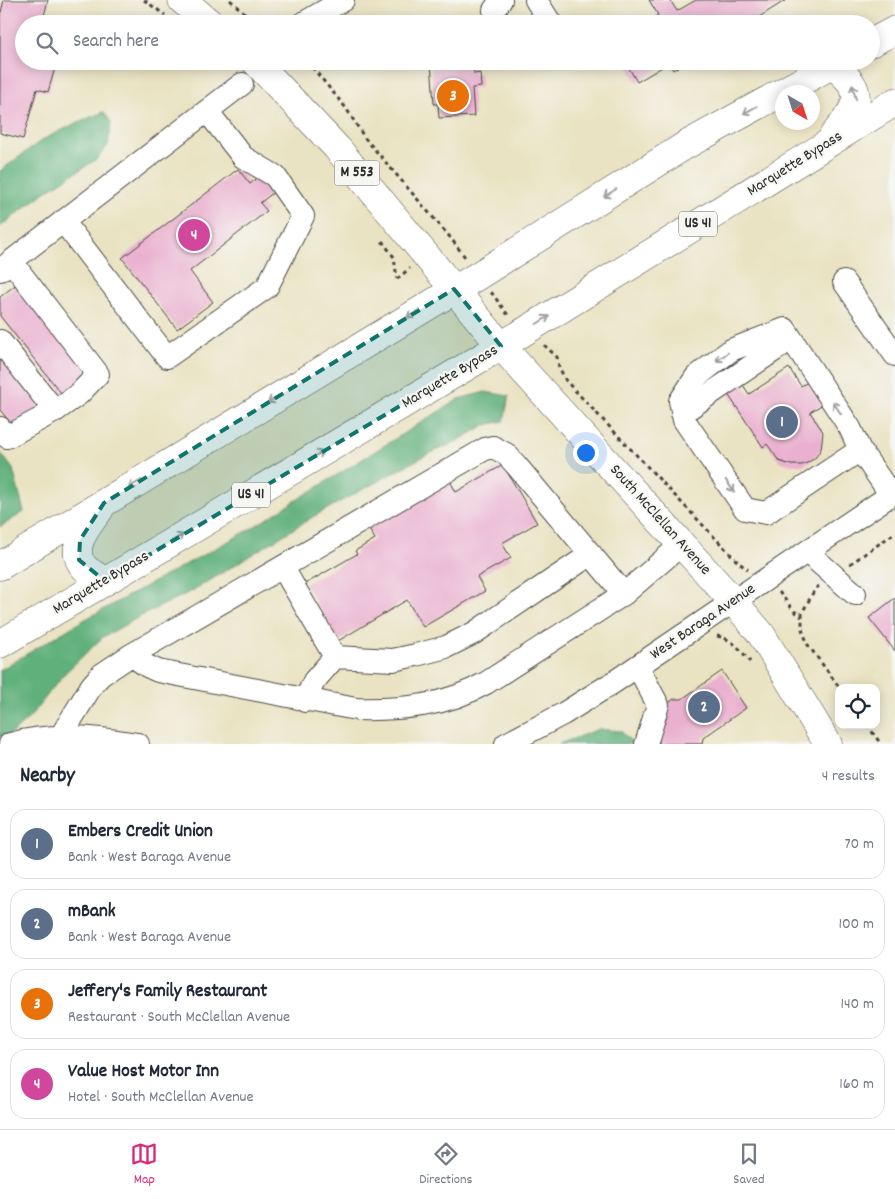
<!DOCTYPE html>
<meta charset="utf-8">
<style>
:root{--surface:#fff;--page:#f2f2f3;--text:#1f2937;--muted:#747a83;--line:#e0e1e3;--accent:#db2777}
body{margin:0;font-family:Dekko,sans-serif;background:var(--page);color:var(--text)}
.controls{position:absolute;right:15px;bottom:15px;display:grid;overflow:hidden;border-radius:10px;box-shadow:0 2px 12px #0003}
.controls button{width:45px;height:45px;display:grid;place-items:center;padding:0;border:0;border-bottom:1px solid var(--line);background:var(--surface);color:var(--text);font:25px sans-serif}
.compass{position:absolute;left:775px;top:85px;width:45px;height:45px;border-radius:50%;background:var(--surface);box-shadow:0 2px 12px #0003;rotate:141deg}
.you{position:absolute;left:585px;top:452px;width:18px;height:18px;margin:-12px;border:4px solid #fff;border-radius:50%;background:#1a73e8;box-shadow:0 0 0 8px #1a73e833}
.badge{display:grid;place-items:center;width:32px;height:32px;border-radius:50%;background:var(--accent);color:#fff;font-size:16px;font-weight:700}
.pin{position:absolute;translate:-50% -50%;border:2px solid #fff;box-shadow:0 1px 5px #0006}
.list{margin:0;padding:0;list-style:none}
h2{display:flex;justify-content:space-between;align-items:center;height:65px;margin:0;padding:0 20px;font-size:21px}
h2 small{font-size:16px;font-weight:400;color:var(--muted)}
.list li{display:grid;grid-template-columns:32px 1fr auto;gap:15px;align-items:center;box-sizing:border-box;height:70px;margin:0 10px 10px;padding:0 10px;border:1px solid var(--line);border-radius:15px}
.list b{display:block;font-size:19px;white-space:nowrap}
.list p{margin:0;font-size:16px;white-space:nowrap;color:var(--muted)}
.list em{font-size:16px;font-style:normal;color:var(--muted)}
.icon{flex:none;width:28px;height:28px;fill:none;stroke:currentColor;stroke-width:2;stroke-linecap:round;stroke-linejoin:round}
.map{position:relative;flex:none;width:895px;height:744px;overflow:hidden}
.search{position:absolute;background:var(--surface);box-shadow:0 2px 12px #0003;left:15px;right:15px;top:15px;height:55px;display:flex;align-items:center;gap:12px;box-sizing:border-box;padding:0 18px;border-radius:28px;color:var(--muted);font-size:19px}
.sheet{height:385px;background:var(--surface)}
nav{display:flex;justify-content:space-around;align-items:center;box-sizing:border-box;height:70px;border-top:1px solid var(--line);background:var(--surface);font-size:14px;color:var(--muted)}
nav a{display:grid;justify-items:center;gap:2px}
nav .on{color:var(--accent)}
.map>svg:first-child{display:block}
.forest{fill:#60b07b;stroke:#466e53}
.building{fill:#eab0cf}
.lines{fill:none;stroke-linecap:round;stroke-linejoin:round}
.minor-casing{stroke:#484742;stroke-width:24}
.major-casing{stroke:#484742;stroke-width:29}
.highway-casing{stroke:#484742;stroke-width:29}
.path{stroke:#484742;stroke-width:3;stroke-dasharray:4 4;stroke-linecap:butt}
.minor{stroke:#fff;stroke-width:22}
.major{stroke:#fff;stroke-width:28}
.highway{stroke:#fff;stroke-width:28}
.oneway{stroke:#a0a0a0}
.marked{fill:#0f766e;fill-opacity:0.2;stroke:#0f766e;stroke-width:4;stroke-dasharray:10 6;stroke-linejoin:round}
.labels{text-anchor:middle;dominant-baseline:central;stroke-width:4.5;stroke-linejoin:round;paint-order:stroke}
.shield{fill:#f6f6f2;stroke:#686867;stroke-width:1}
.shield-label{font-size:15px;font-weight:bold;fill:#2b2b2b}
.street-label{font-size:16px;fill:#2b2b2b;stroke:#f6f6f2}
</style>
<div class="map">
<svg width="895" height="744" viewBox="0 0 895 744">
<rect width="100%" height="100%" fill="#f6f6f2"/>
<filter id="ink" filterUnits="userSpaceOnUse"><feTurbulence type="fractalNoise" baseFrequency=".02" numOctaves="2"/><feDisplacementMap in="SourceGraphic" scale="10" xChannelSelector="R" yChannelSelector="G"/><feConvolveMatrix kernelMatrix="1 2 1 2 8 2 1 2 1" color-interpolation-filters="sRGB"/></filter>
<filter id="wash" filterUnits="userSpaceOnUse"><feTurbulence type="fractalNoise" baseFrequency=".0096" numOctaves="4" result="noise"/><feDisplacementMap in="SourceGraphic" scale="20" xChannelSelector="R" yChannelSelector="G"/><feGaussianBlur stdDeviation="1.12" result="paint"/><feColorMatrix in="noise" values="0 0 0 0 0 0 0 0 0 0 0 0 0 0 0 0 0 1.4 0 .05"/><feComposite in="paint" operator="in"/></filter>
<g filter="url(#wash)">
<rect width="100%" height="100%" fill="#eae3c3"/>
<path class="forest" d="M104 112 111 122 108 145 97 159 48 190 0 227V171L42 140 76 123Z
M485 392 509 396 504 421 485 425 456 442 426 455 316 515 196 589 139 617 103 637 65 673 30 717 10 735 0 737V670L82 621 247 531 459 399Z
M0 452 13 469 24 512 0 527Z
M599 729 621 731 631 741 632 744H559Z"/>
<g id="blocks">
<path class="building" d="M4 0H48L42 24H24V61H57L48 92 37 89 23 139 0 133V16Z
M649 0H670L677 11 696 0H786L748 24H645L658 15Z
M473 61 474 74 480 73 481 87 472 88 474 116 439 118 438 104H434L431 62Z
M625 61H687L673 70 669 63 637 82Z
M238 169 250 184 261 175 274 192 260 203 267 211 190 271 213 302 177 329 122 258Z
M18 283 93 376 65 398 0 316V297Z
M0 354 41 406 14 427 0 410Z
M729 364 749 394 789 368 801 386 813 379 828 401 810 412 823 432 821 449 816 457 809 462 802 465H791L779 461 767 444 763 447 714 373Z
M503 465 537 523 502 543 511 558 477 577 485 591 423 627 407 600 338 641 305 584 357 554 355 551 375 539 368 528 450 481 456 492Z
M895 598V651L869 618Z
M722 671 746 708 703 738 702 744H659V721L662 707 674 699H682Z"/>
</g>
</g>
<g filter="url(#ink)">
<use href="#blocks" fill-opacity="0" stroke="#484742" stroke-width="1"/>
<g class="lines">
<g class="minor-casing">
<path id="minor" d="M536 0 551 24
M494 10 501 0
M302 24 343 0
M63 221 167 357 267 287 303 216 275 176 243 157 207 111
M0 270 242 84
M844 282 895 355
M0 341 55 411
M682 413 791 339
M0 428 7 437 55 411 79 394 98 374 11 261
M860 450 766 513 745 509 684 420 680 401 696 377 731 350 785 329 850 428 860 450 891 495
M807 552 855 594
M283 568 335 657 393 660 416 655 446 647 474 633 591 554
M131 655 147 666 158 671 356 709C401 710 446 706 486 683L624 594 682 544
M638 667 658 705 646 744
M305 701 314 681 335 657
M61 736 92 685 101 675 131 655 485 449 493 447 506 454 516 465 624 594
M10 744C52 732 96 737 138 744
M506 744 563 714 614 682 895 492"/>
</g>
<g class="major-casing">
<path id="major" d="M182 0 211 24
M255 61 337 148 501 346 734 602 761 634 828 744"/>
</g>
<g class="highway-casing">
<path id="highway" d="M871 43 895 30
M832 65C869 92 858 106 833 136
M100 509C89 525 66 549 85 568 90 573 99 577 105 581
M0 566 479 275 686 145 839 61
M0 644 501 346 895 102"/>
</g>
<path class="path" d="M144 0 165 15
M230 0 257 24
M218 61 227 70
M307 61 346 108 364 137 449 236 465 257
M382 241 394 257 397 279
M397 279 410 268
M491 292 508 315
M544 345 557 357 559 367 566 381 738 562 748 570
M850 564 895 533
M819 586 815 589 802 613V629L808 645 840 688
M779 592 794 611 802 617
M717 636C733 639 741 650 750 662
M867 725 881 744"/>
<use href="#minor" class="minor"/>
<use href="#major" class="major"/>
<use href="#highway" class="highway"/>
</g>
<defs><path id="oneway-shaft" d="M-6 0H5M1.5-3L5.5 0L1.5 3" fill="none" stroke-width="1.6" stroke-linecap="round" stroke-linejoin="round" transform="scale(1.25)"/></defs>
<g class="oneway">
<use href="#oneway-shaft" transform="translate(854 92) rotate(-105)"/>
<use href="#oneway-shaft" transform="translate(750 110) rotate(151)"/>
<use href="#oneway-shaft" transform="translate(610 193) rotate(148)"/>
<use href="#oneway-shaft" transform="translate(413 314) rotate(149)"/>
<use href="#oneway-shaft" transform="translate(543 320) rotate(-32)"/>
<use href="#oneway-shaft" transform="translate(722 357) rotate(143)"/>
<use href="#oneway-shaft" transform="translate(274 399) rotate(149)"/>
<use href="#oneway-shaft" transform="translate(837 408) rotate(-123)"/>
<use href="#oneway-shaft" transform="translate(317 455) rotate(-31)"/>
<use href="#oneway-shaft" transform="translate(135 484) rotate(149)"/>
<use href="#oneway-shaft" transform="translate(730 486) rotate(55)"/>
<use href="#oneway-shaft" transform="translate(177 538) rotate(-31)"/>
</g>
</g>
<path class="marked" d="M454 289 501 346 105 581 79 560 80 540 104 503Z"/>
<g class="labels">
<g class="shield">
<rect x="334.5" y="160.5" width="45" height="25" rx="4"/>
<rect x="679" y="211.5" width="38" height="25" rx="4"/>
<rect x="232" y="482.5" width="38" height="25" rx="4"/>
</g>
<g class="shield-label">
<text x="357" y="173">M 553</text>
<text x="698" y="224">US 41</text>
<text x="251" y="495">US 41</text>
</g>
<g class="street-label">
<text transform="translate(795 164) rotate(-32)">Marquette Bypass</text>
<text transform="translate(450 377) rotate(-31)">Marquette Bypass</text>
<text transform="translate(660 520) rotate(48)">South McClellan Avenue</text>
<text transform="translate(101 583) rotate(-31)">Marquette Bypass</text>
<text transform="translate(703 622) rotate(-34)">West Baraga Avenue</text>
</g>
</g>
</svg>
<div class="controls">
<button><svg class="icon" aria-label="locate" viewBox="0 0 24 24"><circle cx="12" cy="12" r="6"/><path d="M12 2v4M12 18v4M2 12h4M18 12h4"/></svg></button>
</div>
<svg class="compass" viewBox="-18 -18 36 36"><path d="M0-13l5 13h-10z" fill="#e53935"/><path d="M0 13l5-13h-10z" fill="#747a83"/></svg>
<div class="you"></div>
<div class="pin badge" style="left:782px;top:422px;background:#5c6f8a">1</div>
<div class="pin badge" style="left:704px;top:707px;background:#5c6f8a">2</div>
<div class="pin badge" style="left:453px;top:96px;background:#e8710a">3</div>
<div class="pin badge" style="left:194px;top:235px;background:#d1479c">4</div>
<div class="search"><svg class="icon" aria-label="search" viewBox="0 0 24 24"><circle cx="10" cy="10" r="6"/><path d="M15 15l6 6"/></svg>Search here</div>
</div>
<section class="sheet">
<h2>Nearby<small>4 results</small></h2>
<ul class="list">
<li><span class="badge" style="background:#5c6f8a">1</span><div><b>Embers Credit Union</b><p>Bank · West Baraga Avenue</p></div><em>70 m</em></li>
<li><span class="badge" style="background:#5c6f8a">2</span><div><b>mBank</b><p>Bank · West Baraga Avenue</p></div><em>100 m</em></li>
<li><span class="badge" style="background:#e8710a">3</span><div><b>Jeffery's Family Restaurant</b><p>Restaurant · South McClellan Avenue</p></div><em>140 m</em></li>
<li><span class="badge" style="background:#d1479c">4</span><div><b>Value Host Motor Inn</b><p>Hotel · South McClellan Avenue</p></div><em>160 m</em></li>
</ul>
</section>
<nav>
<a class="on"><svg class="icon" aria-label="map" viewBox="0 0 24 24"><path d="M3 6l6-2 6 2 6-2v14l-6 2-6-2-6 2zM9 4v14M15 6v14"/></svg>Map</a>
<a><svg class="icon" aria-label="directions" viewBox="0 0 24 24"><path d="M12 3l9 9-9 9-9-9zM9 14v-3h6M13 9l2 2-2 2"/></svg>Directions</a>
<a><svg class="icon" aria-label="saved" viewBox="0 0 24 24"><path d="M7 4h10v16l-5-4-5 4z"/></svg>Saved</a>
</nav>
